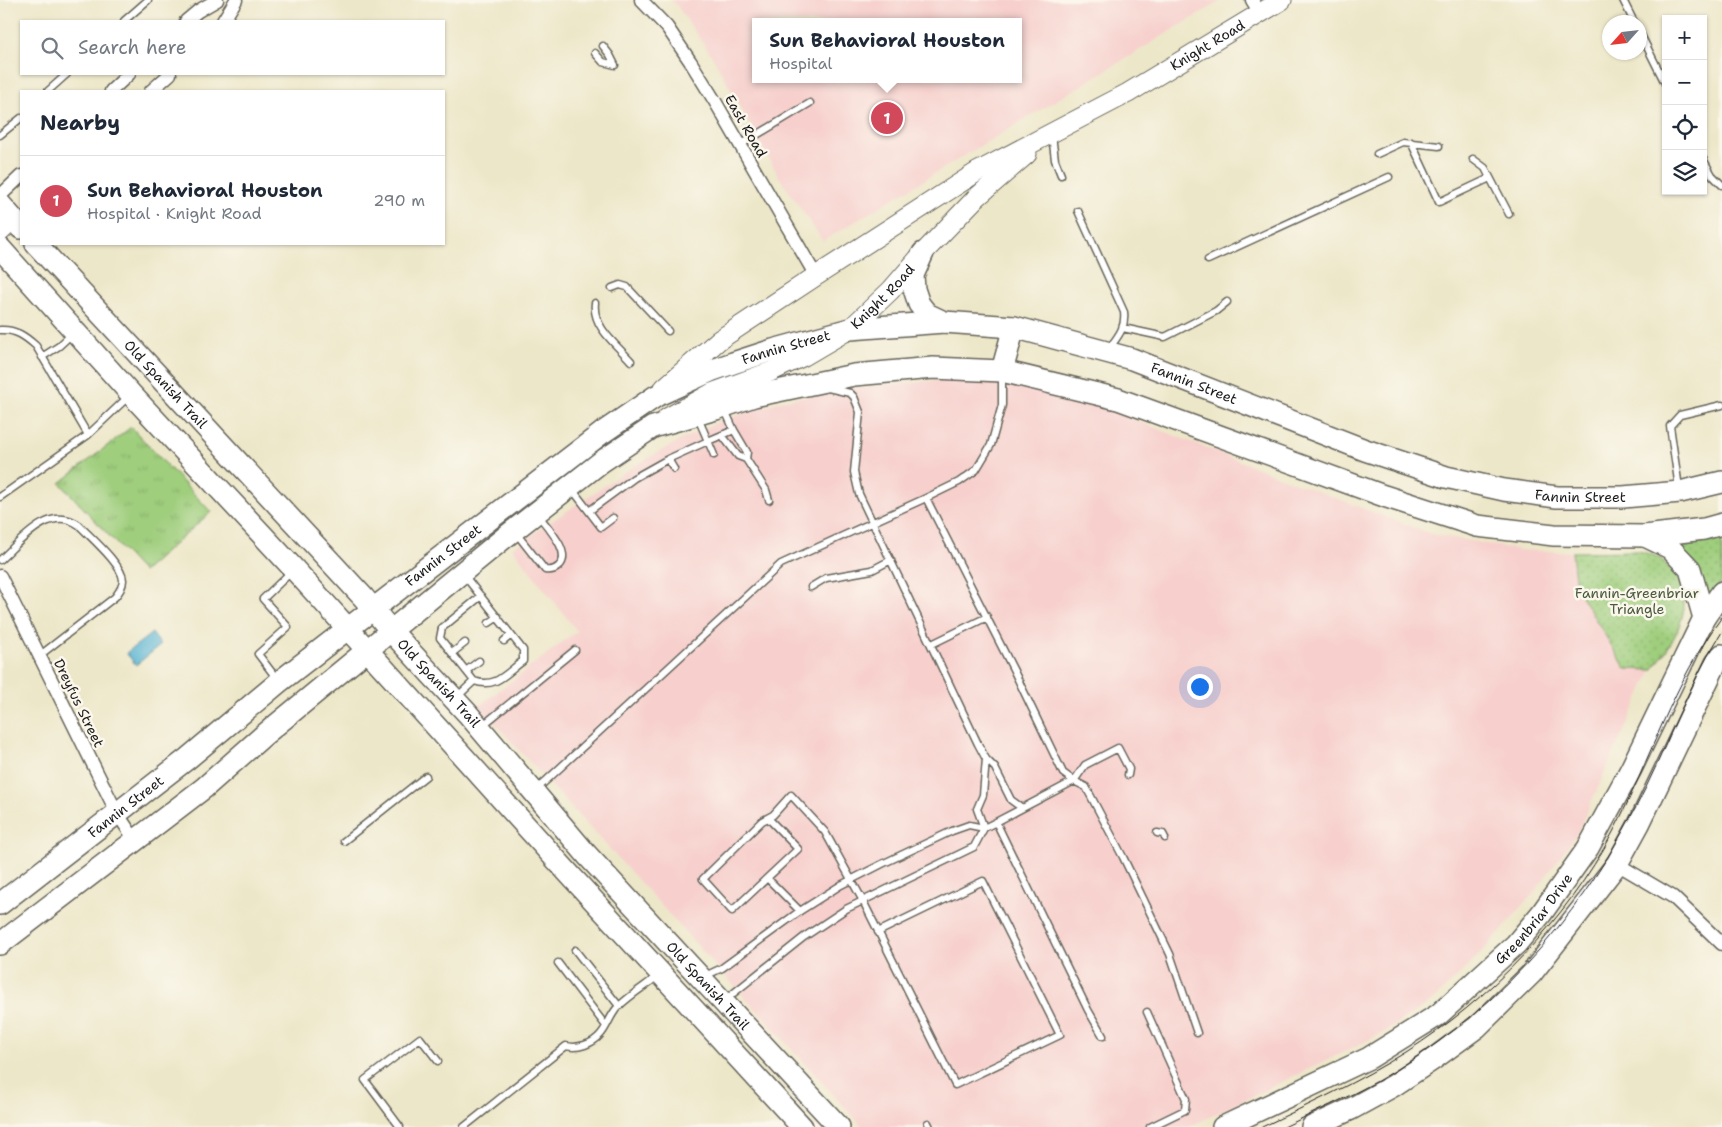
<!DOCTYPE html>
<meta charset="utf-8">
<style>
:root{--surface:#fff;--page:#f6f6f7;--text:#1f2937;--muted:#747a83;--line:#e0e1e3;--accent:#d1495b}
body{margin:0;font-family:"Shantell Sans",sans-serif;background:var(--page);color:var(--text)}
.controls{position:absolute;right:15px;top:15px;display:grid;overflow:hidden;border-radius:0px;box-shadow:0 1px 4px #0004}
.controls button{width:45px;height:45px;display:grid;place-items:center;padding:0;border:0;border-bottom:1px solid var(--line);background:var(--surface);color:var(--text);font:25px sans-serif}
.compass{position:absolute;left:1602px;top:15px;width:45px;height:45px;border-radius:50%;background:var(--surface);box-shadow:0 1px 4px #0004;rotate:243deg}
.you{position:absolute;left:1199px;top:686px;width:18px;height:18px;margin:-12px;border:4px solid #fff;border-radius:50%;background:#1a73e8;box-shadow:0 0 0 8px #1a73e833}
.badge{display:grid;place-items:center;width:32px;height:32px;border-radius:50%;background:var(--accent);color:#fff;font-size:16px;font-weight:700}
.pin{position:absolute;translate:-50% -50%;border:2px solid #fff;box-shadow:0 1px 5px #0006}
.popup{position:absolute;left:752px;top:18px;width:270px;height:65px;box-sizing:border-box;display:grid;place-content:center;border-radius:0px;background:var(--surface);filter:drop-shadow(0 1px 4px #0005);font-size:16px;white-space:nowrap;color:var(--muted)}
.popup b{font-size:19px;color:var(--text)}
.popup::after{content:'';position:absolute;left:50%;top:100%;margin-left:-10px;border:10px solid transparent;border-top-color:var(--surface)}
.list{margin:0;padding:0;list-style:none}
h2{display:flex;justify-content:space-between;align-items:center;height:65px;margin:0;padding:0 20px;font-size:21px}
h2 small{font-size:16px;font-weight:400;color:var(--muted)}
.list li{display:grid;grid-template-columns:32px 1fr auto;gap:15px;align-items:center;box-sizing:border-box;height:90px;padding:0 20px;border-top:1px solid var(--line)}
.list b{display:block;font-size:19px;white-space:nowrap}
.list p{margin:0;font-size:16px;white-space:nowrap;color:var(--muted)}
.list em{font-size:16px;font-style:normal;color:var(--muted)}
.icon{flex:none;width:28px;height:28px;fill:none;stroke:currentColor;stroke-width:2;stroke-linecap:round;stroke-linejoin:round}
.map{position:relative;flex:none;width:1722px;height:1127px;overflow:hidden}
.search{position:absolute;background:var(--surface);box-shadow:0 1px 4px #0004;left:20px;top:20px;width:425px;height:55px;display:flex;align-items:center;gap:12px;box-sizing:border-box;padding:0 18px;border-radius:0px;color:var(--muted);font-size:19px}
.panel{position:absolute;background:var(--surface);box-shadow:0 1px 4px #0004;left:20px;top:90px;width:425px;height:155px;border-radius:0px}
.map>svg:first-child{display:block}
.built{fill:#f7d0cd;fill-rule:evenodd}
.grass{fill:url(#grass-tufts);stroke:#5e754c}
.park{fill:url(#park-dots);stroke:#5e754c}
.water{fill:#51b1d0;stroke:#366676}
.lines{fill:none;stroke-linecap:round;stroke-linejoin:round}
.lane-casing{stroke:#656359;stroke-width:9}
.street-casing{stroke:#656359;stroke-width:15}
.secondary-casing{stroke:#656359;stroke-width:21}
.primary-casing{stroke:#656359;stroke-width:24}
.lane{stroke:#fff;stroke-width:6}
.street{stroke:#fff;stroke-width:12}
.secondary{stroke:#fff;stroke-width:19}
.primary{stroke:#fff;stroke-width:21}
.tram{stroke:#1c1c1c;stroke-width:1}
.labels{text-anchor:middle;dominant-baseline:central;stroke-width:5;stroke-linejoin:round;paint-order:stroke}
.street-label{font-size:14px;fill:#1c1c1c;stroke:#fbf7ec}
.park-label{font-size:14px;fill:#4a5a3e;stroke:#fbf7ec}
</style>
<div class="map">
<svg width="1722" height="1127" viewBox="0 0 1722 1127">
<defs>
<pattern id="grass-tufts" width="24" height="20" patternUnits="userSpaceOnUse" patternTransform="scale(1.25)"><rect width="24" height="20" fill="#9fce7d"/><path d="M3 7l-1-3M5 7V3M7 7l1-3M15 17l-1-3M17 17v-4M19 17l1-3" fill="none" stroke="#88b06b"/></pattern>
<pattern id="park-dots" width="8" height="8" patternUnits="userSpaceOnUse" patternTransform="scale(1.25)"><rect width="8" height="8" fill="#9fce7d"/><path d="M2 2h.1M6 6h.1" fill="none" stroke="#88b06b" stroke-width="1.8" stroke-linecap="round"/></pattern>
</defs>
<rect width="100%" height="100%" fill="#fbf7ec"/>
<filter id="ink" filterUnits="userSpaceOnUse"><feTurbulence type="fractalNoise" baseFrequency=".02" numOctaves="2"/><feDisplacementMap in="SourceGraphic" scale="10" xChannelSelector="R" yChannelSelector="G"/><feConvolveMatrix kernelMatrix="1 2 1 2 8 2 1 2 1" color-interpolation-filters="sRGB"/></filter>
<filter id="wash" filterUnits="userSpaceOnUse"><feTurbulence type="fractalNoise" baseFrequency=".0096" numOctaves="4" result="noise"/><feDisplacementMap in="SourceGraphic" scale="20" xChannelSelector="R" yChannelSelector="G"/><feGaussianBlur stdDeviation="1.12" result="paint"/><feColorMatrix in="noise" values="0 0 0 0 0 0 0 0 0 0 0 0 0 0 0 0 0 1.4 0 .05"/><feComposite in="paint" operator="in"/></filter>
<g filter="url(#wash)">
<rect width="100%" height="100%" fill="#ede7c9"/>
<path class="built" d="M671 0H1221V1L823 241 779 177 714 59 678 7ZM756 22H1018V79H756Z
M952 379 1014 384 1094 404 1296 483 1431 534 1521 550 1572 552 1576 588 1626 668 1652 670 1576 835 1533 894 1483 951 1431 1002 1383 1033 1189 1127H863L479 706 577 631 512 548 629 469 682 439 722 420 784 400 851 388Z"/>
<path class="grass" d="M131 427 211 512 143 572 60 483Z"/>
<path class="park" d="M1722 532V581L1711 594 1705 592 1679 545 1680 539Z
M1639 551C1645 553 1652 554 1657 557 1663 559 1667 566 1671 570 1701 601 1673 644 1652 670L1626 669 1576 588 1572 552Z"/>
<path class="water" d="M152 633 161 645 136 665 126 653Z"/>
</g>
<g filter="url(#ink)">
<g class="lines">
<g class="lane-casing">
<path id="lane" d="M1623 0 1634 22
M124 21 148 0
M1640 33 1666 85
M603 46 610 55 615 65
M595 53 603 62 615 65
M48 91 67 74
M0 135 21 118
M1052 135 1055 160 1061 175
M1411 142 1439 202 1490 178
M740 145 810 103
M1377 154 1403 142 1439 146
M1473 159 1485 168 1509 214
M1703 159 1712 175 1722 185
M1078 211 1124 312C1126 329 1117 337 1108 350
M1208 260 1389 177
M612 288 620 285 627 287 668 331
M595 303C592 327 617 345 631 361
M1123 328 1165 337 1216 311 1227 302
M0 330C15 329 25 336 36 346L88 435
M42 357 59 346 73 333
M1002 375V405L991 445 976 470 959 482 926 498 1013 669 1063 773 1074 781 1086 787 1123 857 1170 954 1197 1033
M828 388 850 393 854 397 860 412 854 472 859 494 978 744 986 759 995 768 1011 800 1022 808
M724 408 734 430 747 452 746 459
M722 435 738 456 746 459 766 490 769 500
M714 455 708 441 734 430
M668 459 674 469
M1679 488 1670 426 1680 415 1722 405
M572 489 601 527 613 518
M0 497 88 435 129 396
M589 511 634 478 668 459 708 441 698 418
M516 533 545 570C551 571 555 570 559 566 573 553 547 527 539 516
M0 560C21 541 49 504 79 525 90 537 122 564 123 580 123 587 119 592 115 597L39 656
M811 587 826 578 872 570 891 560
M489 623 498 617
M504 641 511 635
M932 644 987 617
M452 653 465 643
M466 671 479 661
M277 679 258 654 288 627 263 599 292 571
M474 681 440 638 442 628 481 596
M457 697 474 681C496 689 506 673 523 661V650L464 575
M482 726 575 650
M536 790 781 564 926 498
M768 818 798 849 732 911 703 879 762 821 773 815 791 795 825 832 863 901 955 1085 1060 1035 983 881 878 932
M984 828 977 809 983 795 986 759
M1157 833 1163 834 1165 838
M344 841 426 776
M767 878 800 911
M575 950 619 1006
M558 963 606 1026
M705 976 722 968 800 911 841 885 882 864 952 831 969 825 984 828
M725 1000 804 937 846 909 974 847 984 828 996 822
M1147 1012 1186 1099 1185 1110 1150 1127
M1103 1036 1088 1010 996 822 1074 781 1085 765 1118 748 1129 769 1128 775
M928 1123 930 1127
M400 1127 365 1080 420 1038 438 1061
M464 1127 566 1046C578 1049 593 1044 601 1034 608 1026 610 1015 618 1007 629 996 645 986 658 976"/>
</g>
<g class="street-casing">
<path id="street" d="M641 0 667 27 690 61 716 103 816 276
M1252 0 1260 13
M186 21 198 11 217 0
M223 21 236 0
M111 91 129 74
M151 91 170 74
M0 196 21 176
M0 576 117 813 135 840
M1617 864 1673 897 1722 944"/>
</g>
<g class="secondary-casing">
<g id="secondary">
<path d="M0 232 13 220"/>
<path id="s1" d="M664 388 719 340 816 276 977 172 1128 93 1282 0"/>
<path id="s2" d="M667 418 712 393 770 372 804 356 850 329 891 290 923 253 976 198 1027 154"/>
</g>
</g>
<g class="primary-casing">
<g id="primary">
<path d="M0 204 21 228"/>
<path id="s3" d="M36 244 364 598 391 631 468 714 587 855 839 1127"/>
<path d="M0 248 131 394 294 569 571 876 802 1127"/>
<path d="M923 253 913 275 914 289 919 304 927 314 944 322"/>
<path d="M1002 371 1014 327"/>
<path d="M1645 536 1670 548 1690 569 1704 618"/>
<path id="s4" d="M0 904 187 759 279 682 390 596 602 433 656 396 713 370 733 363 773 350 850 329 944 322 1014 327 1132 359 1365 450 1446 477 1504 490 1557 497H1623L1680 492 1722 482"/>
<path d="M0 944 204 788 264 735 354 661 504 538 601 462 653 427 716 409 754 396 854 375 933 368 1002 371 1118 399 1384 496 1477 526 1554 535 1645 536 1704 529 1722 524"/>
<path id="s5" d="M1223 1127 1369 1058 1438 1015 1516 944 1541 914 1588 848 1631 769 1704 618 1722 592"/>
<path d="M1312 1127 1351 1109 1393 1086 1432 1060 1477 1027 1531 974 1617 864 1639 824 1716 663 1722 655"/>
</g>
</g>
<use href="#lane" class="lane"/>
<use href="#street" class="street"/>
<use href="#secondary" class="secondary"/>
<use href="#primary" class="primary"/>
<path class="tram" d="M1262 1127C1310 1104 1360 1081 1406 1052 1489 1000 1567 919 1613 832 1650 761 1673 682 1722 617
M1284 1127C1315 1112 1346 1098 1376 1082 1490 1018 1575 924 1635 809 1666 751 1686 688 1722 632"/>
</g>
</g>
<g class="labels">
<g class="street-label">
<text stroke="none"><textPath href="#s1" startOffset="644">Knight Road</textPath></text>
<text transform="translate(746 126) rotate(60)">East Road</text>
<text stroke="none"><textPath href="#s2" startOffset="250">Knight Road</textPath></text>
<text stroke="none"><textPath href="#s4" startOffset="969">Fannin Street</textPath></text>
<text stroke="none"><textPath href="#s4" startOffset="1389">Fannin Street</textPath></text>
<text stroke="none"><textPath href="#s3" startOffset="191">Old Spanish Trail</textPath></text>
<text stroke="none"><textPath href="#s4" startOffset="1794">Fannin Street</textPath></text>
<text stroke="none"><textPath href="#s4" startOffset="564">Fannin Street</textPath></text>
<text stroke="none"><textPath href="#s3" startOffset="596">Old Spanish Trail</textPath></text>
<text transform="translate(79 703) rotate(64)">Dreyfus Street</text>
<text stroke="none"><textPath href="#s4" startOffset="159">Fannin Street</textPath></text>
<text stroke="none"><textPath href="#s5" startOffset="379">Greenbriar Drive</textPath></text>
<text stroke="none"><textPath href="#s3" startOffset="1001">Old Spanish Trail</textPath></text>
</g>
<g class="park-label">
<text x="1637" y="593">Fannin-Greenbriar<tspan x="1637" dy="16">Triangle</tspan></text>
</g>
</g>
</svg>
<div class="controls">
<button>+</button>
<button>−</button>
<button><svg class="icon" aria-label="locate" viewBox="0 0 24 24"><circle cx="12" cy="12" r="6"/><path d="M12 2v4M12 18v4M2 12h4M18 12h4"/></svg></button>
<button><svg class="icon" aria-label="layers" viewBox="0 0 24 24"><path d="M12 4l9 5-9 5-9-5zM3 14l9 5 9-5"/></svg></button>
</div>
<svg class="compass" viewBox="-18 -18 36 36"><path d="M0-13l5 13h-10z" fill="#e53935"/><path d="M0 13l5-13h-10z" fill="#747a83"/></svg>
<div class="you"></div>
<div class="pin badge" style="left:887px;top:118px">1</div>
<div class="popup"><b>Sun Behavioral Houston</b>Hospital</div>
<div class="search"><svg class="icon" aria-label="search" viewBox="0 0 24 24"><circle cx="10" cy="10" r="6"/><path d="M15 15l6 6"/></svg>Search here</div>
<section class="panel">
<h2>Nearby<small></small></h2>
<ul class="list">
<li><span class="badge">1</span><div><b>Sun Behavioral Houston</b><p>Hospital · Knight Road</p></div><em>290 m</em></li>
</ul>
</section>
</div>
